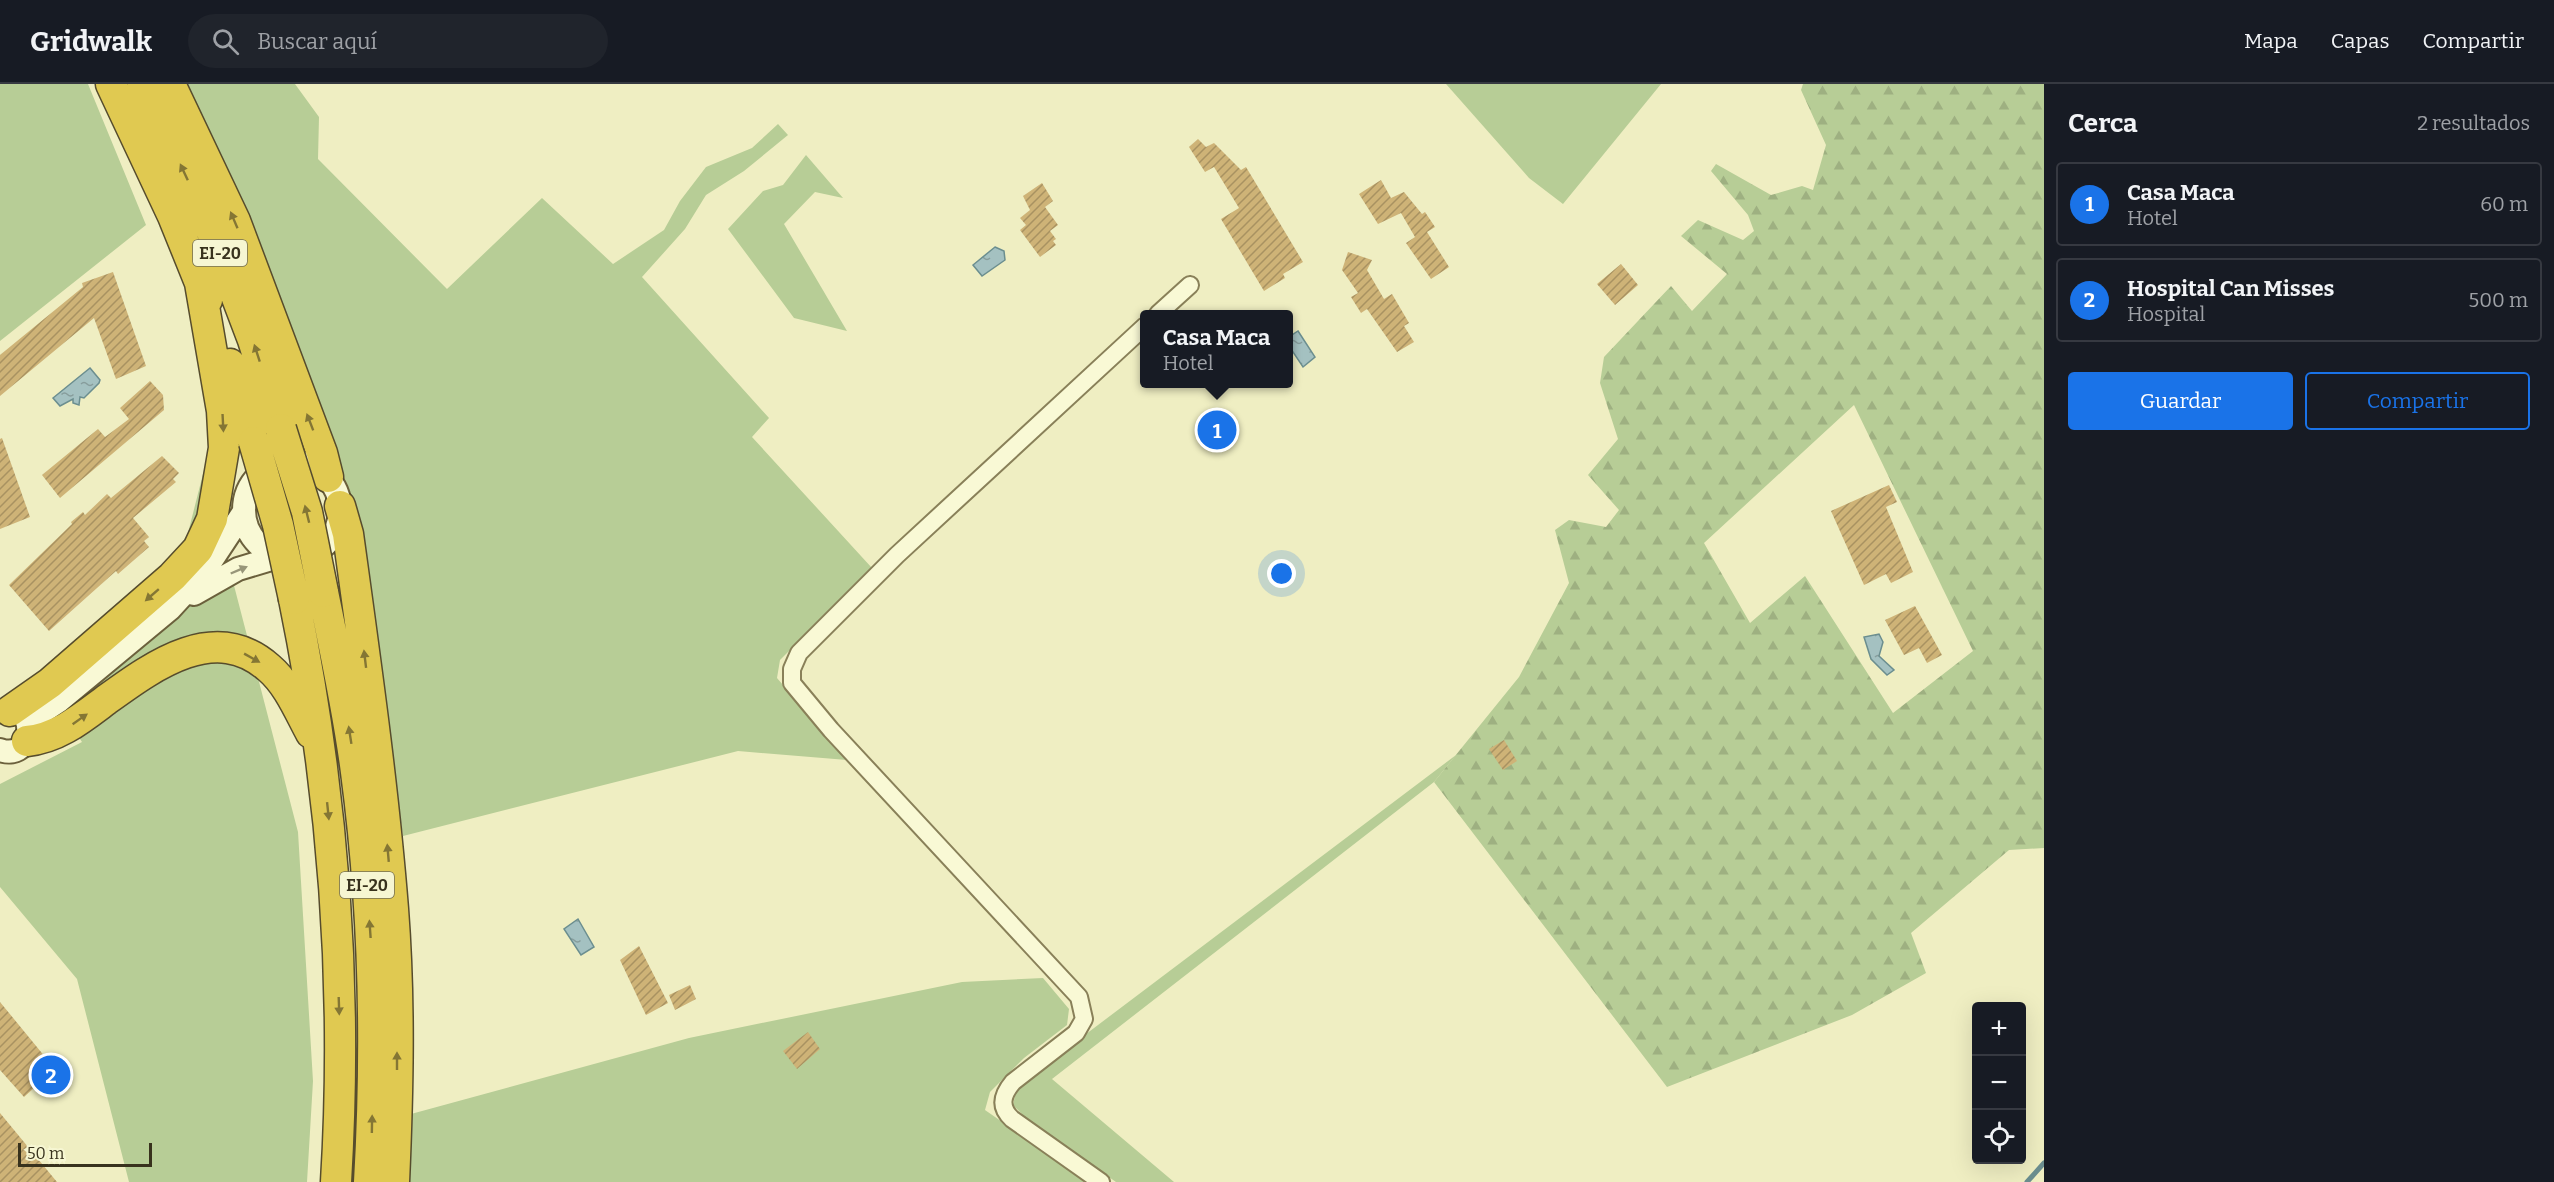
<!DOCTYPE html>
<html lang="es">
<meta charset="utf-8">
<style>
:root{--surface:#171b24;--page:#20242c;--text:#f1f3f6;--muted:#9ea1a6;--line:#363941;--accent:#1a73e8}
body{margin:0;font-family:Bitter,serif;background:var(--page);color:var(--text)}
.controls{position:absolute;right:18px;bottom:18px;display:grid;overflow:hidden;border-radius:6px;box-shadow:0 6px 24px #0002}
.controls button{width:54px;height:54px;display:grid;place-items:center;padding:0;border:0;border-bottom:2px solid var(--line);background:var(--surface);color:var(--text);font:30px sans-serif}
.scale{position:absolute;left:18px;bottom:15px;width:134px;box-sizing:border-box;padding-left:6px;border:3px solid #38321d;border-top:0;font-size:16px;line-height:21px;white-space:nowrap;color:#38321d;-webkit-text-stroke:4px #f6f6d2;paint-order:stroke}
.you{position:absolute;left:1282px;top:490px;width:21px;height:21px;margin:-15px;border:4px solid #fff;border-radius:50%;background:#1a73e8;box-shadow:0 0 0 9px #1a73e833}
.badge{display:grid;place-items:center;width:39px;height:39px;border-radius:50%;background:var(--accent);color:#fff;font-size:20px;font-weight:700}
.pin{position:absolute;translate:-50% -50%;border:3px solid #fff;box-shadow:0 2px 6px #0006}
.popup{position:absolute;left:1140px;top:226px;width:153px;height:78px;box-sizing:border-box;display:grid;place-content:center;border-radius:6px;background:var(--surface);filter:drop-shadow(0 2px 4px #0005);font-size:20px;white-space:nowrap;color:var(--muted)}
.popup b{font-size:22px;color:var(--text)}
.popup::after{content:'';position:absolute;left:50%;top:100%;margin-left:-12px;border:12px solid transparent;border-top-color:var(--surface)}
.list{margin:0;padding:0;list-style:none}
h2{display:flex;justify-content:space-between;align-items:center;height:78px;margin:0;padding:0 24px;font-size:26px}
h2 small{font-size:20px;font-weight:400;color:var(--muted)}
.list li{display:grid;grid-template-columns:39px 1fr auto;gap:18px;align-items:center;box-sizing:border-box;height:84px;margin:0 12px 12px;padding:0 12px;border:2px solid var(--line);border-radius:6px}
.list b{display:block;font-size:22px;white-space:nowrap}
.list p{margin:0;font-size:20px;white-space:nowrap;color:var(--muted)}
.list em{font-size:20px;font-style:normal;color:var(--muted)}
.actions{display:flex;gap:12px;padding:18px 24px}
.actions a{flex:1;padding:14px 0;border:2px solid var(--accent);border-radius:6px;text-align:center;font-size:21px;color:var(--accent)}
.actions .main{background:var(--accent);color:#fff}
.icon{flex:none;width:33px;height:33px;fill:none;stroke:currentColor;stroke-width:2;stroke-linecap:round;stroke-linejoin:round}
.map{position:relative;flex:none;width:2044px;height:1098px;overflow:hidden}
header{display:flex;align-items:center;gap:36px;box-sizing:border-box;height:84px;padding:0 30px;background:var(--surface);border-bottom:2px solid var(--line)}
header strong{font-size:28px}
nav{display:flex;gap:33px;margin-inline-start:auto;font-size:21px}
.search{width:420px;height:54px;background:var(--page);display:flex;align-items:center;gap:15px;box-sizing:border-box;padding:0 21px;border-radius:33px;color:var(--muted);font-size:22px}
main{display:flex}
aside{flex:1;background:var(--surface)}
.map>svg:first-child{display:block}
.green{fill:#b7cd96}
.forest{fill:url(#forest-firs);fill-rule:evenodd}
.water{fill:url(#water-ripples);stroke:#6b8e8f;stroke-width:1.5}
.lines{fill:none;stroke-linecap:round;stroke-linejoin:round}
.stream{stroke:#6b8e8f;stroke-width:5}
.building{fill:url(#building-hatch)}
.street-casing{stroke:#898059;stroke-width:20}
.secondary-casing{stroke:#6b603c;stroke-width:26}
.highway-casing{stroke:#564c2d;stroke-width:33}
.street{stroke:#f9f9d5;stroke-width:16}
.secondary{stroke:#f9f9d5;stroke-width:22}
.highway{stroke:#e0c951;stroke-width:30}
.highway-bridge-casing{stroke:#564c2d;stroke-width:33;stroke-linecap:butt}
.highway-bridge{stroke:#e0c951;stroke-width:30}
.oneway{fill:#847634}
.oneway2{fill:#989679}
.labels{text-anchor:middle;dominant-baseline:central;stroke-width:4.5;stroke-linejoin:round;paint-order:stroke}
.shield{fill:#f6f6d2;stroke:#716d53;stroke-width:1.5}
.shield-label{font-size:16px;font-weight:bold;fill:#38321d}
</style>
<header>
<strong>Gridwalk</strong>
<div class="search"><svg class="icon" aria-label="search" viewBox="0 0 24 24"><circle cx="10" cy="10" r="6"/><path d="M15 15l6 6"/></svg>Buscar aquí</div>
<nav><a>Mapa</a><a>Capas</a><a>Compartir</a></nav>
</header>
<main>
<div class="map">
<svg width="2044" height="1098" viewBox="0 0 2044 1098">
<defs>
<pattern id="forest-firs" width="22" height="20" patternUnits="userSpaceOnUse" patternTransform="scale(1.5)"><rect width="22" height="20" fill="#b7cd96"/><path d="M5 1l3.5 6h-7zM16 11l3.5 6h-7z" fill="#9eb081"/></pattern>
<pattern id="water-ripples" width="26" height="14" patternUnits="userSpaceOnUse" patternTransform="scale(1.5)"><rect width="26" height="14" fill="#a4c1c1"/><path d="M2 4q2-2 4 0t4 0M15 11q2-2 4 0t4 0" fill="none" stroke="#879d9c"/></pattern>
<pattern id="building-hatch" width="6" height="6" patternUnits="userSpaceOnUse" patternTransform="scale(1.5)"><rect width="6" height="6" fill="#ceb377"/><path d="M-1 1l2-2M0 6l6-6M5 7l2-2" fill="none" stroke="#a89261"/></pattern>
</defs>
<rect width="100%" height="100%" fill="#efeec2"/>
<path class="green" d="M0 0H88L146 141 0 257Z
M178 0H295L319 33 318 75 447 205 542 114 613 180 664 146 680 117 706 83 752 64 778 40 788 51 744 87 706 111 685 145 642 193 769 334 752 353 872 484 780 576 777 594 847 676 738 667 403 752 357 443 337 372Z
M1446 0H1661L1563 120 1529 94Z
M806 71 843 114 815 108 784 140 847 247 794 234 728 145 763 107 783 101Z
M204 386 298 748 313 997 307 1098H129L77 895 0 803V700L82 658 39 593 167 484 188 449Z
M1456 671 1434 698 1052 995 1174 1098H1116L1029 1037 1013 1021 1016 1007 1041 984Z
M1043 894 1069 925 1067 941 1024 974 990 1008 985 1026 1088 1098H406L411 1030 689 954 962 898Z"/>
<path class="forest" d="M1803 0H2044V764L2009 766 1911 849 1926 889 1852 931 1667 1003 1434 698 1519 593 1569 499 1555 446 1569 436 1606 443 1619 426 1588 391 1618 355 1600 299 1604 273 1671 202 1692 227 1727 190 1681 152 1698 136 1743 156 1754 147 1748 131 1711 87 1716 80 1771 111 1802 102 1813 106 1826 61 1801 6ZM1854 321 1973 567 1893 629 1805 492 1750 539 1704 459Z"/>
<path class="water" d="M995 163 1004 167 1005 176 982 192 973 181Z
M1298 247 1315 273 1303 283 1289 262V253Z
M90 284 100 296 99 299 84 314 80 313 79 321 73 319V315L60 322 53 314Z
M1879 550 1883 558 1879 572 1894 586 1887 591 1871 575 1864 553Z
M578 835 594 863 581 871 564 845Z"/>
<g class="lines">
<path class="stream" d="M2027 1098 2044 1079"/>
</g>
<path class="building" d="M1198 55 1206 63 1214 59 1241 86 1246 83 1303 178 1283 190 1285 194 1264 207 1221 135 1239 124 1214 83 1205 88 1189 63Z
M1381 96 1391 114 1404 108 1422 130 1425 128 1435 143 1427 148 1449 183 1431 195 1406 159 1415 153 1401 129 1378 140 1359 110Z
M1042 99 1053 117 1045 123 1058 141 1050 147 1056 155 1053 157 1056 161 1040 173 1020 146 1026 141 1020 134 1030 126 1023 112Z
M1348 168 1372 176 1367 186 1384 215 1392 210 1409 239 1404 242 1414 258 1397 268 1367 225 1361 229 1351 213 1358 209 1342 186Z
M1621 180 1638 201 1615 221 1597 200Z
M113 188 146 282 116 295 94 234 0 312V271L83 203 82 199Z
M150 297 163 311 164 326 60 414 42 391 98 345 105 353 129 335 120 324Z
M2 354 30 433 0 445V355Z
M162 372 179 389 173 395 176 398 133 434 149 453 144 457 149 463 118 490 116 487 49 547 9 501 72 440 71 438 83 428 85 431 107 410 111 414Z
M1889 401 1897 418 1886 423 1913 488 1891 499 1886 490 1864 501 1831 427Z
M1915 522 1942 571 1927 579 1919 564 1904 571 1885 536Z
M1504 656 1517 677 1503 686 1489 665Z
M639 862 668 919 646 931 620 876Z
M690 901 696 915 675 926 669 911Z
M0 918 55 985 24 1013 0 986Z
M808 948 820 965 797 985 783 967Z
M0 1029 57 1098H0Z"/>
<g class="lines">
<g class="street-casing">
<path id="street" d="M1158 230 1190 201
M1101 1098 1012 1035C999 1023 1002 1011 1013 998L1076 949 1084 935 1079 913 831 646 792 599V585L799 569 897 471 1145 242"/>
</g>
<g class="secondary-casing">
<path id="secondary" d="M244 426a48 48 0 1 1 96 0a48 48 0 1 1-96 0Z
M194 510 238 485 278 473
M27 638 59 617 170 525 204 488 243 429
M0 666C17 672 30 660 28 642"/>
</g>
<g class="highway-casing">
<path id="highway" d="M111 0 173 132 207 216
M143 0 212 148 253 256 281 345
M170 0 235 137 322 369 328 393
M230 280 254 358
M340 422 348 450C365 574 383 699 393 825 400 916 398 1007 394 1098
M323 508C335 567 348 627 356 688 374 823 377 961 369 1098
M294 515C333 706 348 903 336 1098
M10 627 50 599 172 493 198 465 212 435 224 364 222 327 200 199
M27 657C58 654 82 634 106 616 153 582 215 536 269 584 288 600 299 627 311 649"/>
</g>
<use href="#street" class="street"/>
<use href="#secondary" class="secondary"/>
<use href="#highway" class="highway"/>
<g class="highway-bridge-casing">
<path id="highway-bridge" d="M281 345 307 428 323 508
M254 358 278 441 294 515"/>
</g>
<use href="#highway-bridge" class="highway-bridge"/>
</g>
<defs><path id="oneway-solid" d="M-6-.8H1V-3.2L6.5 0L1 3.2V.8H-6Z" transform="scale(1.5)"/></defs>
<g class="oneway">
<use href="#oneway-solid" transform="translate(184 88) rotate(-115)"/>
<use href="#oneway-solid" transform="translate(234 136) rotate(-113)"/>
<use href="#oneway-solid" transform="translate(257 269) rotate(-108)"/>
<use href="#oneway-solid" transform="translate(310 338) rotate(-111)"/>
<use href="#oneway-solid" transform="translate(223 339) rotate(87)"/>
<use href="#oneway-solid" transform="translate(307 430) rotate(-104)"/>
<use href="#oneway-solid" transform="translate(152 511) rotate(139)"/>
<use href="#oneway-solid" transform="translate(252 574) rotate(29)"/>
<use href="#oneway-solid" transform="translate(365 575) rotate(-97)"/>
<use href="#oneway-solid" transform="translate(80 635) rotate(-35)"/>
<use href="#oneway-solid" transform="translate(350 651) rotate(-99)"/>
<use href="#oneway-solid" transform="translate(328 727) rotate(84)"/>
<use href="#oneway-solid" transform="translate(388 769) rotate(-95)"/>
<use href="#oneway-solid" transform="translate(370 845) rotate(-94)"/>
<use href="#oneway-solid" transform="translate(339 922) rotate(88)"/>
<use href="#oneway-solid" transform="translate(397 977) rotate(-90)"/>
<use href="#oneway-solid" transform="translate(372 1040) rotate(-89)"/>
</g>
<use class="oneway2" href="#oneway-solid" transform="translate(239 486) rotate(-23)"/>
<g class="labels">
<g class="shield">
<rect x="193" y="156" width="54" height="26" rx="4.5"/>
<rect x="340" y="788" width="54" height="26" rx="4.5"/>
</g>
<g class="shield-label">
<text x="220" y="169">EI-20</text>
<text x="367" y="801">EI-20</text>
</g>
</g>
</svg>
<div class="controls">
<button>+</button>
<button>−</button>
<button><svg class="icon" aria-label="locate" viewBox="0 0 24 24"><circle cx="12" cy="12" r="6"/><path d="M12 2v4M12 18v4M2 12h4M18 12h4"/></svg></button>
</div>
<div class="scale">50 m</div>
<div class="you"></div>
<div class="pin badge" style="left:1217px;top:346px">1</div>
<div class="popup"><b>Casa Maca</b>Hotel</div>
<div class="pin badge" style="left:51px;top:991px">2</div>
</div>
<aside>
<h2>Cerca<small>2 resultados</small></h2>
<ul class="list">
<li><span class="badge">1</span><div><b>Casa Maca</b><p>Hotel</p></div><em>60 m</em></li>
<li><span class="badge">2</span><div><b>Hospital Can Misses</b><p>Hospital</p></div><em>500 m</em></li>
</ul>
<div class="actions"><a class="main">Guardar</a><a>Compartir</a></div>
</aside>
</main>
